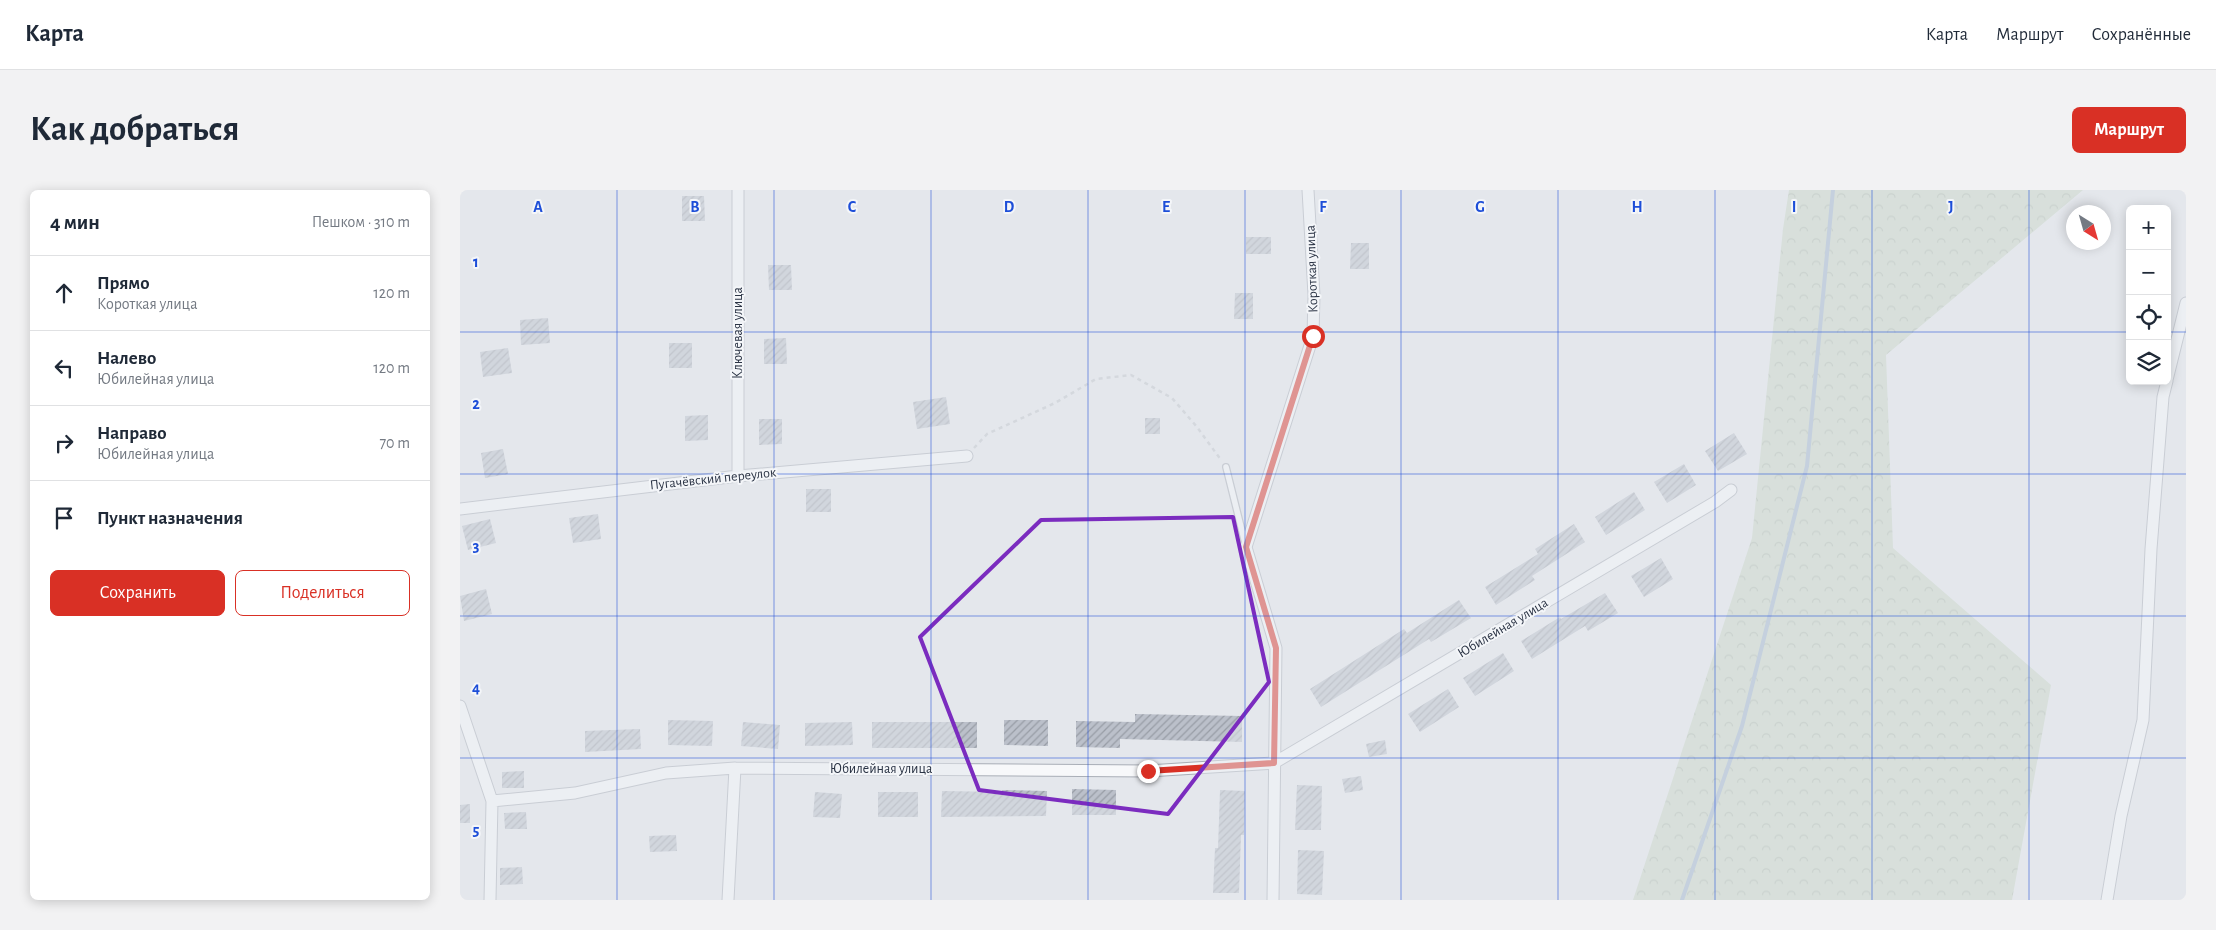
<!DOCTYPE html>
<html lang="ru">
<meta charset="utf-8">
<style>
:root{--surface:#fff;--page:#f2f2f3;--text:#1f2937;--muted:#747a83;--line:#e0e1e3;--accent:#d93025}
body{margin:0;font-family:"Alegreya Sans",sans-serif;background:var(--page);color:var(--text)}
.controls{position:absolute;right:15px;top:15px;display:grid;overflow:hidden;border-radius:8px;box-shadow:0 2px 12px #0003}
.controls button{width:45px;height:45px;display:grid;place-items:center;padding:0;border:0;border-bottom:1px solid var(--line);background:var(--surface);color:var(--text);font:25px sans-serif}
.compass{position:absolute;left:1606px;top:15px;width:45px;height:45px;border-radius:50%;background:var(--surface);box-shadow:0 2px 12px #0003;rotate:143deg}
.stop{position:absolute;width:15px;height:15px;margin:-11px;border:4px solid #d93025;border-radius:50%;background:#fff}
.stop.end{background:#d93025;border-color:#fff;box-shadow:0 1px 5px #0008}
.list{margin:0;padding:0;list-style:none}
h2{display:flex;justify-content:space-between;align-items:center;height:65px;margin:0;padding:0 20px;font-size:21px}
h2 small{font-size:16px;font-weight:400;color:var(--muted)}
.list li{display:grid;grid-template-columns:32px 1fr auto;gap:15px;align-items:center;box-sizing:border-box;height:75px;padding:0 20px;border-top:1px solid var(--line)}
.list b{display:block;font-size:19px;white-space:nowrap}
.list p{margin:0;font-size:16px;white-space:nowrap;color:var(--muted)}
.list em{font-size:16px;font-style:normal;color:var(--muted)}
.actions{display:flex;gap:10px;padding:15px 20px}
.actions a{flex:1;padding:11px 0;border:1px solid var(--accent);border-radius:8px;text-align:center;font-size:18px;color:var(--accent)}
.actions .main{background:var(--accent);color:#fff}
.icon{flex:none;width:28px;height:28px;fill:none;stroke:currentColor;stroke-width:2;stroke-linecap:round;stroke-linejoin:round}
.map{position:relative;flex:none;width:1726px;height:710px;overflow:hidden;border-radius:8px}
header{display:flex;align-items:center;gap:30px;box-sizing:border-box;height:70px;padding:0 25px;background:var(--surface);border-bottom:1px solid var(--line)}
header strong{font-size:24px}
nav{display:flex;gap:28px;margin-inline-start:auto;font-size:18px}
.intro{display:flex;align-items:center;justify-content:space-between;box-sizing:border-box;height:120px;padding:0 30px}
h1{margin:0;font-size:35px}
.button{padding:12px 22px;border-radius:8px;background:var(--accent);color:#fff;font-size:18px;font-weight:700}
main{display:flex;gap:30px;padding:0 30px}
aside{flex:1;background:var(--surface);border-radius:8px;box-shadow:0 2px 12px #0003}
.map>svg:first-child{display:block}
.forest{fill:url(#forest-crowns)}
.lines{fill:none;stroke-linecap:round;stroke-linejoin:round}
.stream{stroke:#9fb4cc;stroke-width:4}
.building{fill:url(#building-hatch)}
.service-casing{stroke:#a9aeb7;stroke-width:8}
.minor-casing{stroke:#a9aeb7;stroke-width:13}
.path{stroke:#c2c5cb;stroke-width:2.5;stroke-dasharray:4 4;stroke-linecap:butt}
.service{stroke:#f7f8fa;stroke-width:5.5}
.minor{stroke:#f7f8fa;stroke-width:11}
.route{stroke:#d93025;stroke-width:6}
.marked{fill:none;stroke:#7b2cbf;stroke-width:4;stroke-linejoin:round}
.grid{fill:none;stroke:#1d4ed8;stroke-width:1;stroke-opacity:0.55}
.labels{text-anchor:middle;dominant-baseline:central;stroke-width:4;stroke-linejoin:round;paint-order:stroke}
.street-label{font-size:14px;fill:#2b3445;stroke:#f4f6f9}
.grid-label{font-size:16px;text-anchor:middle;font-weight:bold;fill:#1d4ed8;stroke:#f4f6f9;stroke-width:4;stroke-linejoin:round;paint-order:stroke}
</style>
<header>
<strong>Карта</strong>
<nav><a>Карта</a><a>Маршрут</a><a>Сохранённые</a></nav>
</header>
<div class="intro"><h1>Как добраться</h1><a class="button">Маршрут</a></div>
<main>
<aside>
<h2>4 мин<small>Пешком · 310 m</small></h2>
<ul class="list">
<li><svg class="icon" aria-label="ahead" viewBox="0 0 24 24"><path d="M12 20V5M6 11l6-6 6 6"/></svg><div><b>Прямо</b><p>Короткая улица</p></div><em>120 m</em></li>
<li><svg class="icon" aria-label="left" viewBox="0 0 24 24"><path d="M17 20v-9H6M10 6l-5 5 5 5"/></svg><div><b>Налево</b><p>Юбилейная улица</p></div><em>120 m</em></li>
<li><svg class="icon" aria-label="right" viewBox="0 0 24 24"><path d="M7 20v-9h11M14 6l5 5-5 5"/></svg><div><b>Направо</b><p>Юбилейная улица</p></div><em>70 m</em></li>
<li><svg class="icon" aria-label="arrive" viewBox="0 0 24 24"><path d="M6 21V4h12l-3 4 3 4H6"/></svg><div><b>Пункт назначения</b></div></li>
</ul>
<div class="actions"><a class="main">Сохранить</a><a>Поделиться</a></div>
</aside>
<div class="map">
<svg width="1726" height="710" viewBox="0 0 1726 710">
<defs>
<pattern id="forest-crowns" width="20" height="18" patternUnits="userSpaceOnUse" patternTransform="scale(1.25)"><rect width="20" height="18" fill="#c9d6c5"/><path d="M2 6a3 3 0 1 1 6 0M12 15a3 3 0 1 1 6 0" fill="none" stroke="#adb8ab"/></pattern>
<pattern id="building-hatch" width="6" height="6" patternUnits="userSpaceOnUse" patternTransform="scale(1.25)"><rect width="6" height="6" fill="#bbc0ca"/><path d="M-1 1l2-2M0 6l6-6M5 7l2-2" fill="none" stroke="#989da6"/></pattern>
</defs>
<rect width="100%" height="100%" fill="#e4e7ec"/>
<path class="forest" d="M1329 0H1623L1426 165 1433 358 1591 495 1552 710H1173L1292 348 1323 39Z"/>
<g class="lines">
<path class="stream" d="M1222 710 1282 536 1347 276 1373 0"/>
</g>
<path class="building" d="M222 6H244L245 31H222Z
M786 47H811V64H786Z
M891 53H909V79H890Z
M308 75H331L332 100H309Z
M775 103H793V129H774Z
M88 128 90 153 61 155 60 130Z
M326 148 327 174H304V149Z
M209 153H232V178H209Z
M48 158 52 183 23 187 20 162Z
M486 207 490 234 457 239 453 212Z
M248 225V250L225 251V226Z
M685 228H700V244H685Z
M299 229H322V254L299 255Z
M1274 243 1287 264 1258 281 1245 261Z
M43 259 48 284 25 288 21 263Z
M1224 274 1236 295 1207 313 1194 292Z
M346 299H371V322H346Z
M1174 302 1185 320 1146 345 1135 327Z
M138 324 141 349 113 353 109 328Z
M30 329 36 353 8 360 2 336Z
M1114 334 1125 352 1072 386 1075 390 1036 415 1025 397 1078 364 1075 359Z
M1201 368 1213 389 1184 407 1171 386Z
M26 399 32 424 4 431 0 406Z
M1145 403 1158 423 1128 441 1125 436 1072 469 1061 451 1100 427 1101 429Z
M999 410 1011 428 971 452 969 449 861 517 850 499 944 439 947 443Z
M1043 463 1054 481 1015 506 1003 488Z
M988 499 999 517 960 542 948 524Z
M675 524 782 526V552L660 549V558L616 557V531L675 532Z
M208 530 253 531 252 556 208 555Z
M544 530H588V556L544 555Z
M283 532 320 535 318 559 281 556Z
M392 532 393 555 345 556V533Z
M412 532H517V558H412Z
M180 539 181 559 125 562V541Z
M925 550 927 564 909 567 906 554Z
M64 581V598H42V582Z
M901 586 903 600 885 603 882 589Z
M837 595 862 596 861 640H835Z
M612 599 656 600V625H612Z
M542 600 587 601 586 626 481 627 482 601 542 602Z
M760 600 785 601 784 645H781L779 703H753L755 658H758Z
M355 602 382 604 380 628 353 627Z
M418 602H458V627H418Z
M10 614V633H0V615Z
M66 622 67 639H45L44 623Z
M216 645 217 661 190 662 189 646Z
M838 660 864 661 862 705 837 704Z
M62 677 63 694 40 695V678Z"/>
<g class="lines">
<g class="service-casing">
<path id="service" d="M766 277 785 353"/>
</g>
<g class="minor-casing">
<path id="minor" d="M1707 190 1726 113
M278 286V0
M0 319 278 286 507 266
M0 516 32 611 30 710
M32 611 115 603 206 583 275 578 688 581 814 573 1255 312 1271 300
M268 710 275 578
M813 710 816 458 786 357 853 146 854 105 848 0
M1647 710 1661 626 1683 530 1691 359 1703 207 1707 191"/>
</g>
<path class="path" d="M514 258 527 244 595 213 636 189 671 185 712 208 737 237 761 270"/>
<use href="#service" class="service"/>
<use href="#minor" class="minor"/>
</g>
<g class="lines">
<path class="route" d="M688 581 814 573 816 458 786 357 853 146"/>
</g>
<path d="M0 0H1726V710H0ZM773 327 809 492 708 624 519 600 460 447 581 330Z" fill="#e4e7ec" fill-opacity=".55" fill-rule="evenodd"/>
<path class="marked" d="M773 327 809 492 708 624 519 600 460 447 581 330Z"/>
<path class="grid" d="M157 0V710M314 0V710M471 0V710M628 0V710M785 0V710M941 0V710M1098 0V710M1255 0V710M1412 0V710M1569 0V710M0 142H1670M1707 142H1726M0 284H1726M0 426H1726M0 568H1726"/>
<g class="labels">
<g class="street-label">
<text transform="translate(852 79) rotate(-92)">Короткая улица</text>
<text transform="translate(278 143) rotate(-90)">Ключевая улица</text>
<text transform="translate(253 289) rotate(-6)">Пугачёвский переулок</text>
<text transform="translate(1043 438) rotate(-31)">Юбилейная улица</text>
<text x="421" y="579">Юбилейная улица</text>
</g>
</g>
<g class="grid-label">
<text x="78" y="22">A</text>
<text x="235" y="22">B</text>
<text x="392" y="22">C</text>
<text x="549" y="22">D</text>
<text x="706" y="22">E</text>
<text x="863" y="22">F</text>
<text x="1020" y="22">G</text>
<text x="1177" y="22">H</text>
<text x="1334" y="22">I</text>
<text x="1491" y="22">J</text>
<text x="16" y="77">1</text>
<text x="16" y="219">2</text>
<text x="16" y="361">3</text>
<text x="16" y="503">4</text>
<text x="16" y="645">5</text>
</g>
</svg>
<div class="controls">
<button>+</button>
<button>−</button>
<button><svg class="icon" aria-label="locate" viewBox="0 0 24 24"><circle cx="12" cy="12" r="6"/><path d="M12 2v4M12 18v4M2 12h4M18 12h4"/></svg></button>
<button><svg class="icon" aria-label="layers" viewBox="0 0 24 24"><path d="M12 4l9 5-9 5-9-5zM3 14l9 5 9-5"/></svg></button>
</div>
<svg class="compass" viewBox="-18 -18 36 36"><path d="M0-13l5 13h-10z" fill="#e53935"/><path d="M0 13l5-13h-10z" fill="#747a83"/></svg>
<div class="stop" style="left:853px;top:146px"></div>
<div class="stop end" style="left:688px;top:581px"></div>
</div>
</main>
